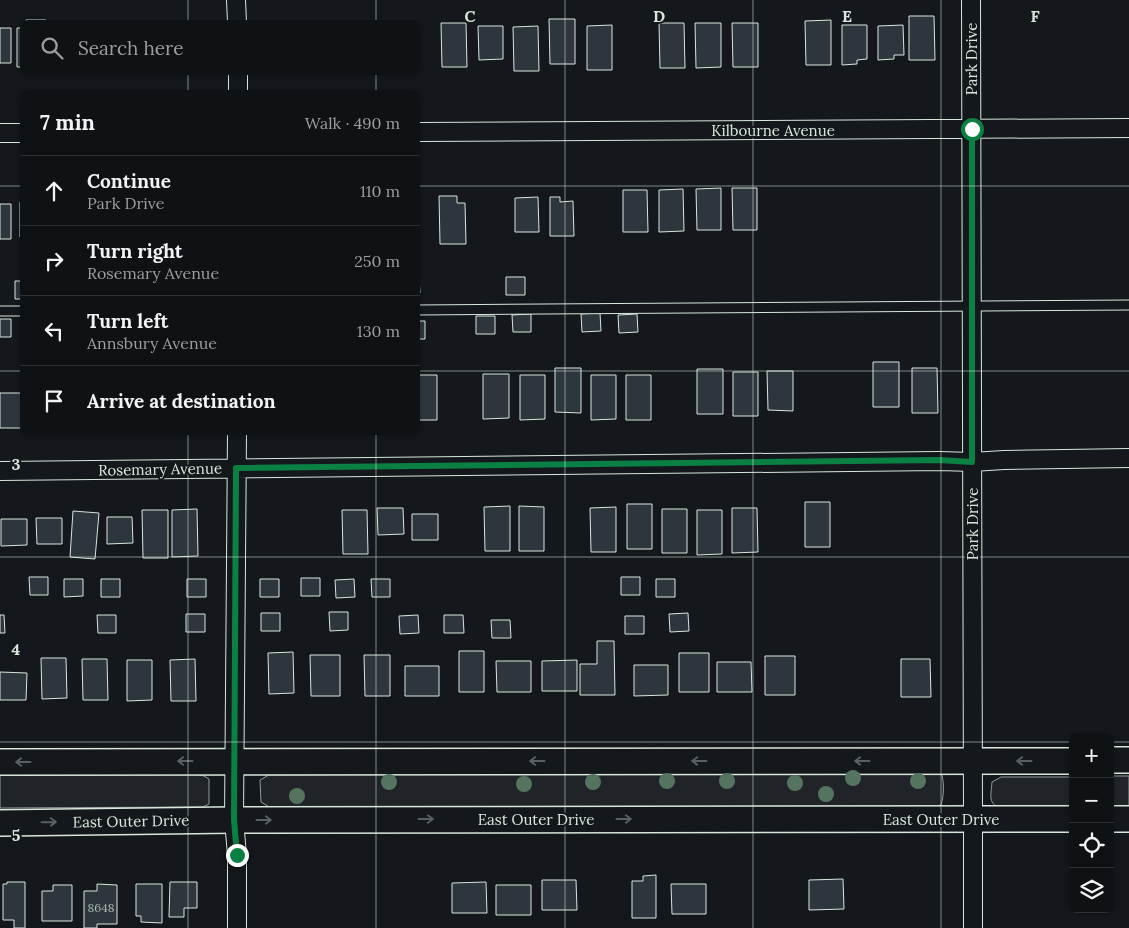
<!DOCTYPE html>
<meta charset="utf-8">
<style>
:root{--surface:#0f1215;--page:#1d2022;--text:#f1f3f6;--muted:#9b9ea0;--line:#2f3234}
body{margin:0;font-family:Lora,serif;background:var(--page);color:var(--text)}
.controls{position:absolute;right:15px;bottom:15px;display:grid;overflow:hidden;border-radius:8px;box-shadow:0 1px 4px #0004}
.controls button{width:45px;height:45px;display:grid;place-items:center;padding:0;border:0;border-bottom:1px solid var(--line);background:var(--surface);color:var(--text);font:25px sans-serif}
.stop{position:absolute;width:15px;height:15px;margin:-11px;border:4px solid #0b8043;border-radius:50%;background:#fff}
.stop.end{background:#0b8043;border-color:#fff;box-shadow:0 1px 5px #0008}
.list{margin:0;padding:0;list-style:none}
h2{display:flex;justify-content:space-between;align-items:center;height:65px;margin:0;padding:0 20px;font-size:21px}
h2 small{font-size:16px;font-weight:400;color:var(--muted)}
.list li{display:grid;grid-template-columns:32px 1fr auto;gap:15px;align-items:center;box-sizing:border-box;height:70px;padding:0 20px;border-top:1px solid var(--line)}
.list b{display:block;font-size:19px;white-space:nowrap}
.list p{margin:0;font-size:16px;white-space:nowrap;color:var(--muted)}
.list em{font-size:16px;font-style:normal;color:var(--muted)}
.icon{flex:none;width:28px;height:28px;fill:none;stroke:currentColor;stroke-width:2;stroke-linecap:round;stroke-linejoin:round}
.map{position:relative;flex:none;width:1129px;height:928px;overflow:hidden}
.search{position:absolute;background:var(--surface);box-shadow:0 1px 4px #0004;left:20px;top:20px;width:400px;height:55px;display:flex;align-items:center;gap:12px;box-sizing:border-box;padding:0 18px;border-radius:8px;color:var(--muted);font-size:19px}
.panel{position:absolute;background:var(--surface);box-shadow:0 1px 4px #0004;left:20px;top:90px;width:400px;height:345px;border-radius:8px}
.map>svg:first-child{display:block}
.green{fill:#202428;stroke:#939e99}
.building{fill:#2c363c;stroke:#d8e6dc}
.lines{fill:none;stroke-linecap:round;stroke-linejoin:round}
.lane-casing{stroke:#d8e6dc;stroke-width:11}
.street-casing{stroke:#d8e6dc;stroke-width:20}
.secondary-casing{stroke:#d8e6dc;stroke-width:28}
.lane{stroke:#14181c;stroke-width:9}
.street{stroke:#14181c;stroke-width:18}
.secondary{stroke:#14181c;stroke-width:25}
.tree{fill:#55745f}
.oneway{stroke:#59605f}
.route{stroke:#0b8043;stroke-width:6}
.grid{fill:none;stroke:#d8e6dc;stroke-width:1;stroke-opacity:0.55}
.labels{text-anchor:middle;dominant-baseline:central;stroke-width:4;stroke-linejoin:round;paint-order:stroke}
.number-label{font-size:12px;fill:#adbab4}
.street-label{font-size:15px;fill:#d8e6dc;stroke:#14181c}
.grid-label{font-size:16px;text-anchor:middle;font-weight:bold;fill:#d8e6dc;stroke:#14181c;stroke-width:4;stroke-linejoin:round;paint-order:stroke}
</style>
<div class="map">
<svg width="1129" height="928" viewBox="0 0 1129 928">
<rect width="100%" height="100%" fill="#14181c"/>
<path class="green" d="M921 772 935 773 942 775C944 784 944 796 941 805L936 806 271 808 261 802 260 780 269 775Z
M195 774 204 776 209 779V804L203 807 0 808V775Z
M1110 776H1129V809H1110Z
M1001 777H1073V809L1003 810C987 803 991 797 992 782Z"/>
<path class="building" d="M909 16H934L935 60H909Z
M549 19H575V64H550Z
M26 20H46V22H26Z
M831 20V65H806L805 21Z
M441 23H466L467 67H442Z
M659 23H684L685 68H660Z
M695 23H721V67L696 68Z
M732 23H758V67H733Z
M612 25V70H587V26Z
M842 25H867V59L857 60V64L842 65Z
M903 25 904 55H894V59L878 60V26Z
M478 26H503V59L479 60Z
M538 26 539 71H514L513 27Z
M0 28H11V63H0Z
M17 28H22V67H17Z
M721 188V230H697L696 189Z
M732 188H757V230H733Z
M683 189 684 231 659 232V190Z
M623 190H647L648 232H623Z
M439 196H457V203H465L466 244H440Z
M538 197 539 232H515V198Z
M550 197H560V202L573 201 574 236H550Z
M20 202H22V237H20Z
M0 204H11V239H0Z
M418 276H419L420 293 418 294Z
M506 277H525V295H506Z
M15 281H22V299H15Z
M600 313 601 331 582 332 581 314Z
M531 314V332H513L512 315Z
M637 314 638 332 619 333 618 315Z
M476 316H495V334H476Z
M0 319H11V337H0Z
M418 321H425V339H418Z
M873 362H899V407H873Z
M555 368H581V413L555 412Z
M912 368H937L938 413H912Z
M697 369H723V414H697Z
M767 371H793V411L768 410Z
M733 372H758V416H733Z
M483 374H509V418L483 419Z
M418 375H437V420H418Z
M520 375H545V419L520 420Z
M591 375H616V419L591 420Z
M626 375H651V420H626Z
M0 393H22V428H0Z
M805 502H830V547H805Z
M627 504H652V549H627Z
M510 506V551H485L484 507Z
M519 506 544 507V551H519Z
M616 507V552H591L590 508Z
M377 508H403L404 534 378 535Z
M732 508H757L758 552 732 553Z
M197 509 198 556 172 557V510Z
M662 509H687V553H662Z
M142 510H168V558H143Z
M342 510H367L368 554H343Z
M697 510H722V554L697 555Z
M73 511 99 513 95 559 70 557Z
M412 514H438V540H412Z
M107 517H132L133 543 107 544Z
M36 518H62V544H37Z
M1 519H27V545L1 546Z
M29 577H48V595H30Z
M621 577H640V595H621Z
M301 578H320V596H301Z
M64 579H83V596L64 597Z
M101 579H120V597H101Z
M187 579H206V597H187Z
M260 579H279V597H260Z
M354 579 355 597 336 598 335 580Z
M371 579H390V597H372Z
M656 579H675V597H656Z
M329 612H348V630L330 631Z
M261 613H280V631H261Z
M688 613 689 631 670 632 669 614Z
M186 614H205V632H186Z
M0 615H4L5 633H0Z
M97 615H116V633H98Z
M418 615 419 633 400 634 399 616Z
M444 615H463L464 633H444Z
M625 616H644V634H625Z
M491 620H510L511 638H492Z
M597 641H614L615 695H580V664H597Z
M459 651H484V692H459Z
M293 652 294 693 269 694 268 653Z
M679 653H709V692H679Z
M310 655H340V696H311Z
M364 655H390V696H365Z
M765 656H795V695H765Z
M41 658H66L67 698 42 699Z
M82 659H107L108 700H83Z
M195 659 196 701H171L170 660Z
M901 659H930L931 697H901Z
M127 660H152V700L127 701Z
M577 660V691H542V661Z
M496 661H531V692H497Z
M717 662H751L752 692H717Z
M634 665H668V695L634 696Z
M405 666H439V696H405Z
M0 672 27 673 26 700H0Z
M656 875V918H632V881H643V876Z
M843 879 844 909 809 910V880Z
M542 880H576L577 910H542Z
M7 882H25V928H14V920H3V884H7Z
M170 882H197V908H184V917H169Z
M486 882 487 913H452V883Z
M97 884 117 885V924H97V928H84V891H97Z
M136 884H162V923L141 922V916H136Z
M671 884H706V914H672Z
M53 885H72V921H42V891H53Z
M496 885H531V915H496Z"/>
<g class="lines">
<g class="lane-casing">
<path id="lane" d="M418 310 1129 305
M0 311H22"/>
</g>
<g class="street-casing">
<path id="street" d="M236 0 237 22
M971 0 973 819V928
M238 72V92
M418 132 1129 128
M0 133H22
M237 432 234 820 237 855V928
M0 471 939 461 972 462 1004 460 1129 458"/>
</g>
<g class="secondary-casing">
<path id="secondary" d="M1110 760H1129
M0 762 1073 761
M1110 819H1129
M0 823 234 820 1073 819"/>
</g>
<use href="#lane" class="lane"/>
<use href="#street" class="street"/>
<use href="#secondary" class="secondary"/>
</g>
<g class="tree">
<circle cx="853" cy="778" r="8"/>
<circle cx="667" cy="781" r="8"/>
<circle cx="727" cy="781" r="8"/>
<circle cx="918" cy="781" r="8"/>
<circle cx="389" cy="782" r="8"/>
<circle cx="593" cy="782" r="8"/>
<circle cx="795" cy="783" r="8"/>
<circle cx="524" cy="784" r="8"/>
<circle cx="826" cy="794" r="8"/>
<circle cx="297" cy="796" r="8"/>
</g>
<defs><path id="oneway-shaft" d="M-6 0H5M1.5-3L5.5 0L1.5 3" fill="none" stroke-width="1.6" stroke-linecap="round" stroke-linejoin="round" transform="scale(1.25)"/></defs>
<g class="oneway">
<use href="#oneway-shaft" transform="translate(185 761) rotate(180)"/>
<use href="#oneway-shaft" transform="translate(537 761) rotate(180)"/>
<use href="#oneway-shaft" transform="translate(699 761) rotate(180)"/>
<use href="#oneway-shaft" transform="translate(862 761) rotate(180)"/>
<use href="#oneway-shaft" transform="translate(1024 761) rotate(180)"/>
<use href="#oneway-shaft" transform="translate(23 762) rotate(180)"/>
<use href="#oneway-shaft" transform="translate(426 819)"/>
<use href="#oneway-shaft" transform="translate(624 819)"/>
<use href="#oneway-shaft" transform="translate(264 820)"/>
<use href="#oneway-shaft" transform="translate(49 822) rotate(-1)"/>
</g>
<g class="lines">
<path class="route" d="M237 855 234 820 236 468 939 460 972 462V129"/>
</g>
<path class="grid" d="M188 0V22M376 0V22M565 0V928M753 0V928M941 0V928M188 72V92M376 72V92M0 186H22M418 186H1129M0 371H22M418 371H1129M188 432V928M376 432V928M0 557H1129M0 742H1073M1110 742H1129"/>
<g class="labels">
<g class="number-label">
<text x="101" y="907">8648</text>
</g>
<g class="street-label">
<text transform="translate(971 59) rotate(-90)">Park Drive</text>
<text x="773" y="130">Kilbourne Avenue</text>
<text transform="translate(160 469) rotate(-1)">Rosemary Avenue</text>
<text transform="translate(972 524) rotate(-90)">Park Drive</text>
<text x="536" y="819">East Outer Drive</text>
<text x="941" y="819">East Outer Drive</text>
<text transform="translate(131 821) rotate(-1)">East Outer Drive</text>
</g>
</g>
<g class="grid-label">
<text x="470" y="22">C</text>
<text x="659" y="22">D</text>
<text x="847" y="22">E</text>
<text x="1035" y="22">F</text>
<text x="16" y="470">3</text>
<text x="16" y="655">4</text>
<text x="16" y="841">5</text>
</g>
</svg>
<div class="controls">
<button>+</button>
<button>−</button>
<button><svg class="icon" aria-label="locate" viewBox="0 0 24 24"><circle cx="12" cy="12" r="6"/><path d="M12 2v4M12 18v4M2 12h4M18 12h4"/></svg></button>
<button><svg class="icon" aria-label="layers" viewBox="0 0 24 24"><path d="M12 4l9 5-9 5-9-5zM3 14l9 5 9-5"/></svg></button>
</div>
<div class="stop" style="left:972px;top:129px"></div>
<div class="stop end" style="left:237px;top:855px"></div>
<div class="search"><svg class="icon" aria-label="search" viewBox="0 0 24 24"><circle cx="10" cy="10" r="6"/><path d="M15 15l6 6"/></svg>Search here</div>
<section class="panel">
<h2>7 min<small>Walk · 490 m</small></h2>
<ul class="list">
<li><svg class="icon" aria-label="ahead" viewBox="0 0 24 24"><path d="M12 20V5M6 11l6-6 6 6"/></svg><div><b>Continue</b><p>Park Drive</p></div><em>110 m</em></li>
<li><svg class="icon" aria-label="right" viewBox="0 0 24 24"><path d="M7 20v-9h11M14 6l5 5-5 5"/></svg><div><b>Turn right</b><p>Rosemary Avenue</p></div><em>250 m</em></li>
<li><svg class="icon" aria-label="left" viewBox="0 0 24 24"><path d="M17 20v-9H6M10 6l-5 5 5 5"/></svg><div><b>Turn left</b><p>Annsbury Avenue</p></div><em>130 m</em></li>
<li><svg class="icon" aria-label="arrive" viewBox="0 0 24 24"><path d="M6 21V4h12l-3 4 3 4H6"/></svg><div><b>Arrive at destination</b></div></li>
</ul>
</section>
</div>
